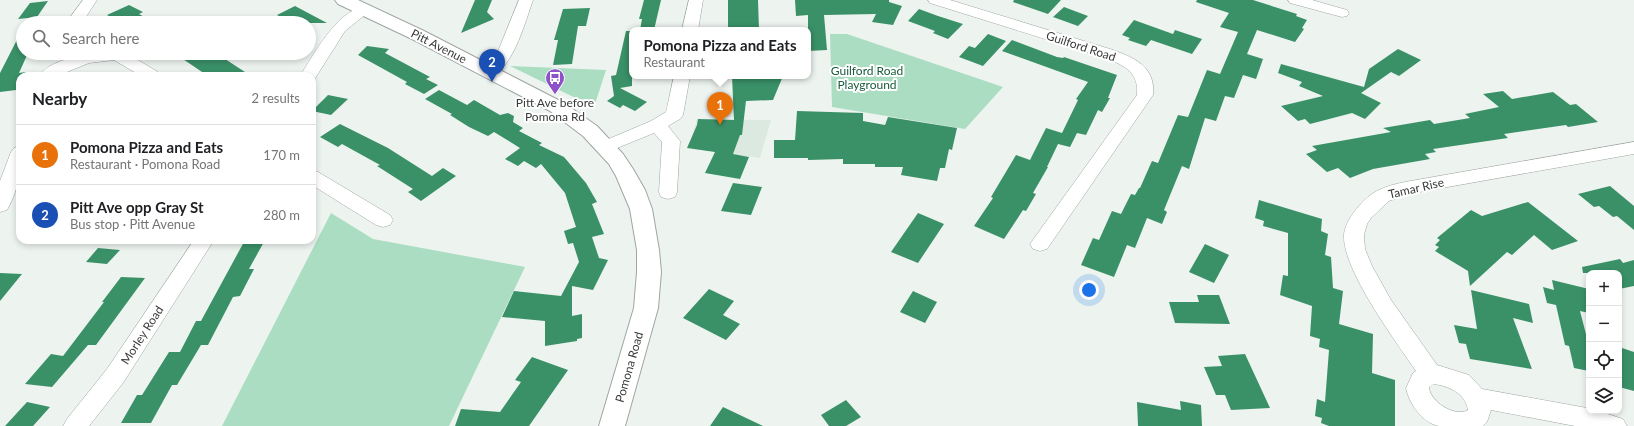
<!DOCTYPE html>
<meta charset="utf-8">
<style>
:root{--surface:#fff;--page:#f6f6f6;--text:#202124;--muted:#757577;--line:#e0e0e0;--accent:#0f766e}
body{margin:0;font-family:Lato,sans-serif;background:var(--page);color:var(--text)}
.controls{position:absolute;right:12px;bottom:12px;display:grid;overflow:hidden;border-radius:8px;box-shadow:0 2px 6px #0003}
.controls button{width:36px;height:36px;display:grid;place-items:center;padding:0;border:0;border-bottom:1px solid var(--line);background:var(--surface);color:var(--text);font:20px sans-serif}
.you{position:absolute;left:1089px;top:290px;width:14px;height:14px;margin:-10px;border:3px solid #fff;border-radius:50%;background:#1a73e8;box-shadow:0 0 0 6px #1a73e833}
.badge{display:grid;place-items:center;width:26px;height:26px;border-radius:50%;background:var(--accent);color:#fff;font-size:13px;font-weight:700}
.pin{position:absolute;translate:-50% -33px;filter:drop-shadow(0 1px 2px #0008)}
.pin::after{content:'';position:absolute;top:21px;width:14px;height:12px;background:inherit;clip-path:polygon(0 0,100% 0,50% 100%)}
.popup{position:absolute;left:629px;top:27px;width:182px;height:52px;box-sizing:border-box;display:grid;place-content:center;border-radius:8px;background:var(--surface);filter:drop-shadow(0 1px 3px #0005);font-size:13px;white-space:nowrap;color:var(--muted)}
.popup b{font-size:15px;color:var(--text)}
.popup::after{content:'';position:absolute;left:50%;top:100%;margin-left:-8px;border:8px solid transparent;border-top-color:var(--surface)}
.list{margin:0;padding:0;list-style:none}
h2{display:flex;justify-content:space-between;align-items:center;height:52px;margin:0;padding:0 16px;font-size:17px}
h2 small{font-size:13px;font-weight:400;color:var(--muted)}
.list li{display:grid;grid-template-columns:26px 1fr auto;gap:12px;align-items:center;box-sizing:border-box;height:60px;padding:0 16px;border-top:1px solid var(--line)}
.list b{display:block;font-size:15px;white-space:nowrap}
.list p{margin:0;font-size:13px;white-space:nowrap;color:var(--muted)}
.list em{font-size:13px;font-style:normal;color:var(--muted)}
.icon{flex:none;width:22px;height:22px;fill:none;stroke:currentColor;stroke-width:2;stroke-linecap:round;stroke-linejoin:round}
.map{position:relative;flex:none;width:1634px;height:426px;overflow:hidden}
.search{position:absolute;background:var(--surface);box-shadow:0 2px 6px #0003;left:16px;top:16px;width:300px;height:44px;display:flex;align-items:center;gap:10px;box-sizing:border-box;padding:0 14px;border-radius:22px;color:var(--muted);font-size:15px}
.panel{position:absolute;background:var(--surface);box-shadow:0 2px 6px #0003;left:16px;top:72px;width:300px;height:172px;border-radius:12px}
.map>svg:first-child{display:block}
.built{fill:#dbe9e1}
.green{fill:#aaddc1}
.building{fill:#3a9168}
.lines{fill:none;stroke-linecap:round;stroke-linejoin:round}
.street-casing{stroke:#9fa5a1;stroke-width:1}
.secondary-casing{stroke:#9fa5a1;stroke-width:2}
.street{fill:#fff;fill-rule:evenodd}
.secondary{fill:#fff;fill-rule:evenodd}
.labels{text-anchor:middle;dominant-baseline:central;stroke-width:4;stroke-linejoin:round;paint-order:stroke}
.street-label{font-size:12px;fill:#383b39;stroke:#fff}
.park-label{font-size:12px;fill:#195a3d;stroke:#fff}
.poi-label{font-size:12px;fill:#383b39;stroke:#fff}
</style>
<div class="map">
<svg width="1634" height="426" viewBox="0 0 1634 426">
<rect width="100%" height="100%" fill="#edf4ef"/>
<path class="built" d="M697 119 771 120 760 158 689 148Z"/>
<path class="green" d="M830 34H847L1003 87 965 129 832 107Z
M510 66 606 70 594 107Z
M331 213 373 239 525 267 449 426H222Z"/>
<path class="building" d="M475 0H492L487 12 494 19 461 33Z
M644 0H661L654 30H640L642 19H639Z
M728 0H758L759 30H728Z
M795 0H889V2L902 6 893 25 872 22 876 14 824 15 827 50 808 51V15L796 16Z
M1014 0H1061L1048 14 1013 2Z
M1197 0H1253L1297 14 1296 16 1307 20 1302 28 1304 29 1295 42 1257 30 1247 54 1263 59 1256 79 1243 75 1234 98 1225 96 1216 121 1205 118 1189 169 1182 166 1164 210 1167 212 1162 224 1147 218 1135 248 1127 245 1114 277 1081 265 1093 238 1099 240 1112 211 1121 214 1131 194 1135 195 1139 188H1140L1152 161 1158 163 1178 115 1188 117 1207 70 1220 74 1238 32 1220 27 1229 13 1196 2Z
M48 1 37 17 18 19 30 3Z
M129 5 143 12 139 14 155 23H121L107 15Z
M295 6 327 23H292L277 15Z
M1064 7 1088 16 1078 26 1053 17Z
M590 8 586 26H578L572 64 553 65 558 40H554L563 9Z
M919 9 938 16 963 24 948 39 933 33 935 31 908 21Z
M1134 20 1173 34 1175 30 1202 39 1192 54 1151 40 1146 46 1128 40 1130 38 1122 35Z
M23 28V53H28L19 73 26 72 24 76H20V82L16 90 0 92V73Z
M626 31H632V86L620 88 647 102 635 111 623 105 620 108 607 101 614 96 611 76 616 75Z
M988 34 1006 41 983 66 959 57 969 46 975 48Z
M1012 40 1057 57 1063 58 1064 57 1117 75 1108 98H1110L1102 112 1098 110 1086 135 1077 133 1070 147 1058 144 1047 167H1048L1033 193 1036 194 1026 211 1023 210 1004 239 974 226 993 198 991 197 1016 155 1030 160 1046 128 1062 133 1078 100 1076 99 1088 82 1002 51Z
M367 46 389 49 385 53 430 77 426 79 438 85 424 94 405 84 407 82 358 55Z
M1398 49 1421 60 1399 76 1391 72 1361 93 1381 103 1365 119 1352 113 1310 124 1305 119 1298 121 1281 106 1323 96 1299 86 1302 82 1278 73 1281 64 1364 87 1369 69Z
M174 53H216L251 76H208Z
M732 76H783L773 100 746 101 742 135H740L733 154 749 157 740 179 705 173 715 152 687 148 697 125 698 119 734 120Z
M439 90 467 105 474 100 500 115 508 113 514 116 513 122 523 128 519 131 542 143 539 145 564 157 586 183 597 202 592 204 604 234 592 237 599 258 608 260 593 290 572 286V316L582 314V338L577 339V341L545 346V321L502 317 514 291 561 296 579 262 573 243 568 244 564 231 576 227 565 193 541 164 536 168 524 161 518 166 505 159 520 148 494 132 488 136 469 127 450 115 452 114 425 99Z
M1503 91 1512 99 1553 92 1570 105 1576 104 1598 122 1568 127 1566 125 1504 134 1508 138 1433 149 1436 152 1425 154 1430 159 1373 169 1350 178 1338 168 1327 172 1306 154 1317 150 1312 146 1391 132 1383 128 1430 120 1434 124 1470 118 1465 114 1499 107 1483 94Z
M328 95 348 99 331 115 312 111Z
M797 111 863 113V121L885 125 888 117 957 128 952 150 949 149 945 168H940L937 181 901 175 903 167H875V164H843V159L808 160V158H774V140H795Z
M340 124 388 148 432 176 443 168 456 176 421 201 408 192 413 189 377 166 380 165 342 144 338 147 320 137Z
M733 183 762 187 751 215 721 211Z
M1610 186 1634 206V230L1617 216 1613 217 1599 206 1594 207 1578 194Z
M1259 200 1322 219 1321 231 1328 234 1325 255 1331 257 1333 288 1343 291 1339 324 1373 334 1372 373 1395 380V426H1329L1321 423 1322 418 1315 416 1317 399 1325 402 1329 350 1319 347 1320 339 1310 336 1312 306 1280 295 1283 275 1288 276V233L1263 226 1264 221 1255 218Z
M1528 202 1578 241 1552 250 1534 235 1512 255 1507 252 1470 286 1468 271 1435 251 1439 247 1435 245 1440 240 1437 238 1471 210 1482 216Z
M918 213 944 224 918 263 891 252Z
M245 240H265L249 269H254L240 296 233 297 208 345H201L177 385H172L151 423H121L137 395H142L169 352H180L196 321H201Z
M1205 244 1229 255 1214 283 1189 272Z
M98 248 120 250 107 264 86 262Z
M1620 259 1623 263 1634 260V286L1619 289V273H1583L1582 267Z
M0 273 22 274 0 301Z
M121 277 145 278 96 345H88L52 387 25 384 51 354 63 356 104 302H102Z
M1552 280 1589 289V313L1580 311 1589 346V371L1574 368 1569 346 1565 345 1556 305 1547 303 1543 287 1554 290Z
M709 289 734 301 723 315 740 324 726 340 683 318Z
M1471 290 1529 304 1533 323 1513 318 1532 369 1470 359 1466 344 1459 343 1454 325 1477 329Z
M913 291 937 302 925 323 900 312Z
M1197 295H1219L1230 324 1175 323 1169 302H1199Z
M1619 347 1634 352V391L1619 387Z
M1245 354 1270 408 1231 410 1225 395H1216L1204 367 1222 366 1218 356Z
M532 357 568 370 529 426H455L461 409 500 412 521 382 515 380Z
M846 400 861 417 846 426H829L821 415Z
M1180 401 1201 405 1202 426H1138L1137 402 1181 410Z
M27 402 50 407 33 426H5Z
M723 407 763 426H710Z"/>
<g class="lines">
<g class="street-casing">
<path id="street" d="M83 0H97L82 23H66Z
M519 0H533C526 19 510 82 483 75L481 72 496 56Z
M689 0H703L698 30H682Z
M928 0H950L1110 49C1133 57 1156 66 1153 95L1047 249 1040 251 1033 249 1030 244 1137 95C1139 72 1125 66 1106 58L930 3Z
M1288 0H1312L1347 10 1349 13 1347 16 1342 17 1290 3Z
M364 6 369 7 371 10 345 31 314 80H312V76H300C315 53 335 13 364 6Z
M90 53H126L158 72 160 76H141L114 60 89 63 57 76H44L42 73C49 62 78 56 90 53Z
M674 76H690L683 115 680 119 668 126 680 141 677 192 675 197 668 199 661 197 659 192 662 142 654 133 605 153 599 151 596 147 599 143 651 121 666 112Z
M1634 142V154L1408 194 1389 201 1371 218 1367 224 1364 235 1365 249 1372 266 1391 300 1437 365 1469 375 1482 389 1587 408H1589V411H1598L1623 419 1627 426H1575L1491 410 1487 422 1483 426C1469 426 1453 426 1439 426 1422 423 1409 403 1406 388L1413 373 1416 371C1396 342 1342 269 1344 235 1345 219 1365 196 1379 190 1387 186 1396 184 1405 182ZM1434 384C1449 386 1465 393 1468 410 1455 418 1429 401 1429 387Z
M20 146C20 171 20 187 7 210L0 212V181L11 152 14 148Z
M312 170 318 172 390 215 393 220 390 225 383 227 376 225 312 185Z
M194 240H214L123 383 89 426H63L67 419 107 369Z"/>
</g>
<g class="secondary-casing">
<path id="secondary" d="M335 0H358L424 31 564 103 597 126 623 154 633 169 645 190 652 209 659 250 661 272 658 308 625 426H599L634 308 637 272V250L630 209 616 176 609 164 583 136 550 111 412 39 338 4Z"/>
</g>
<use href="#street" class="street"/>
<use href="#secondary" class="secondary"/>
</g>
<defs>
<g id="bus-pin" transform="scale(1)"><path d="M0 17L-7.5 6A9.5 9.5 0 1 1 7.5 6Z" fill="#8f51c7" stroke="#fff"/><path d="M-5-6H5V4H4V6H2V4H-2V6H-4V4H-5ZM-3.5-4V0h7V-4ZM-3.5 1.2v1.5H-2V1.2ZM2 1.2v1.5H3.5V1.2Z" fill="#fff"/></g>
</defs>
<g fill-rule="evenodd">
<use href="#bus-pin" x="555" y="78"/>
</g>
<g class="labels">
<g class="street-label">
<text transform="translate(439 46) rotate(27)">Pitt Avenue</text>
<text transform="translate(1081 46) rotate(18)">Guilford Road</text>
<text transform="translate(1416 188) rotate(-13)">Tamar Rise</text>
<text transform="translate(142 335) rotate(-57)">Morley Road</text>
<text transform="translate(629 367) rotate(-74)">Pomona Road</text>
</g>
<g class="park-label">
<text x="867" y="70">Guilford Road<tspan x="867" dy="14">Playground</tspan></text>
</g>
<g class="poi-label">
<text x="555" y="102">Pitt Ave before<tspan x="555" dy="14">Pomona Rd</tspan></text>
</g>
</g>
</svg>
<div class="controls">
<button>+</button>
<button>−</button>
<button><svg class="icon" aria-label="locate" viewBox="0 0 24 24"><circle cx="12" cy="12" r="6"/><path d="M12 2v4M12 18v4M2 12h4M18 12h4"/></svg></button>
<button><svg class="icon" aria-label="layers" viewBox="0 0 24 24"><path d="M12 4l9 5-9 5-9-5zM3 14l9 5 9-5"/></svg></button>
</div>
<div class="you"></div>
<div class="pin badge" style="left:720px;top:125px;background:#e8710a">1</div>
<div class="popup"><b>Pomona Pizza and Eats</b>Restaurant</div>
<div class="pin badge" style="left:492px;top:82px;background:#1a4fb4">2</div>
<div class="search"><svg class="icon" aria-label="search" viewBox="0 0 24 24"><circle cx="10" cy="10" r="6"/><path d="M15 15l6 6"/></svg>Search here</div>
<section class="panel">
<h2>Nearby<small>2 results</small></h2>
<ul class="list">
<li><span class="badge" style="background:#e8710a">1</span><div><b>Pomona Pizza and Eats</b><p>Restaurant · Pomona Road</p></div><em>170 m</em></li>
<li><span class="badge" style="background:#1a4fb4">2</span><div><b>Pitt Ave opp Gray St</b><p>Bus stop · Pitt Avenue</p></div><em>280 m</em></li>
</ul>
</section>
</div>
